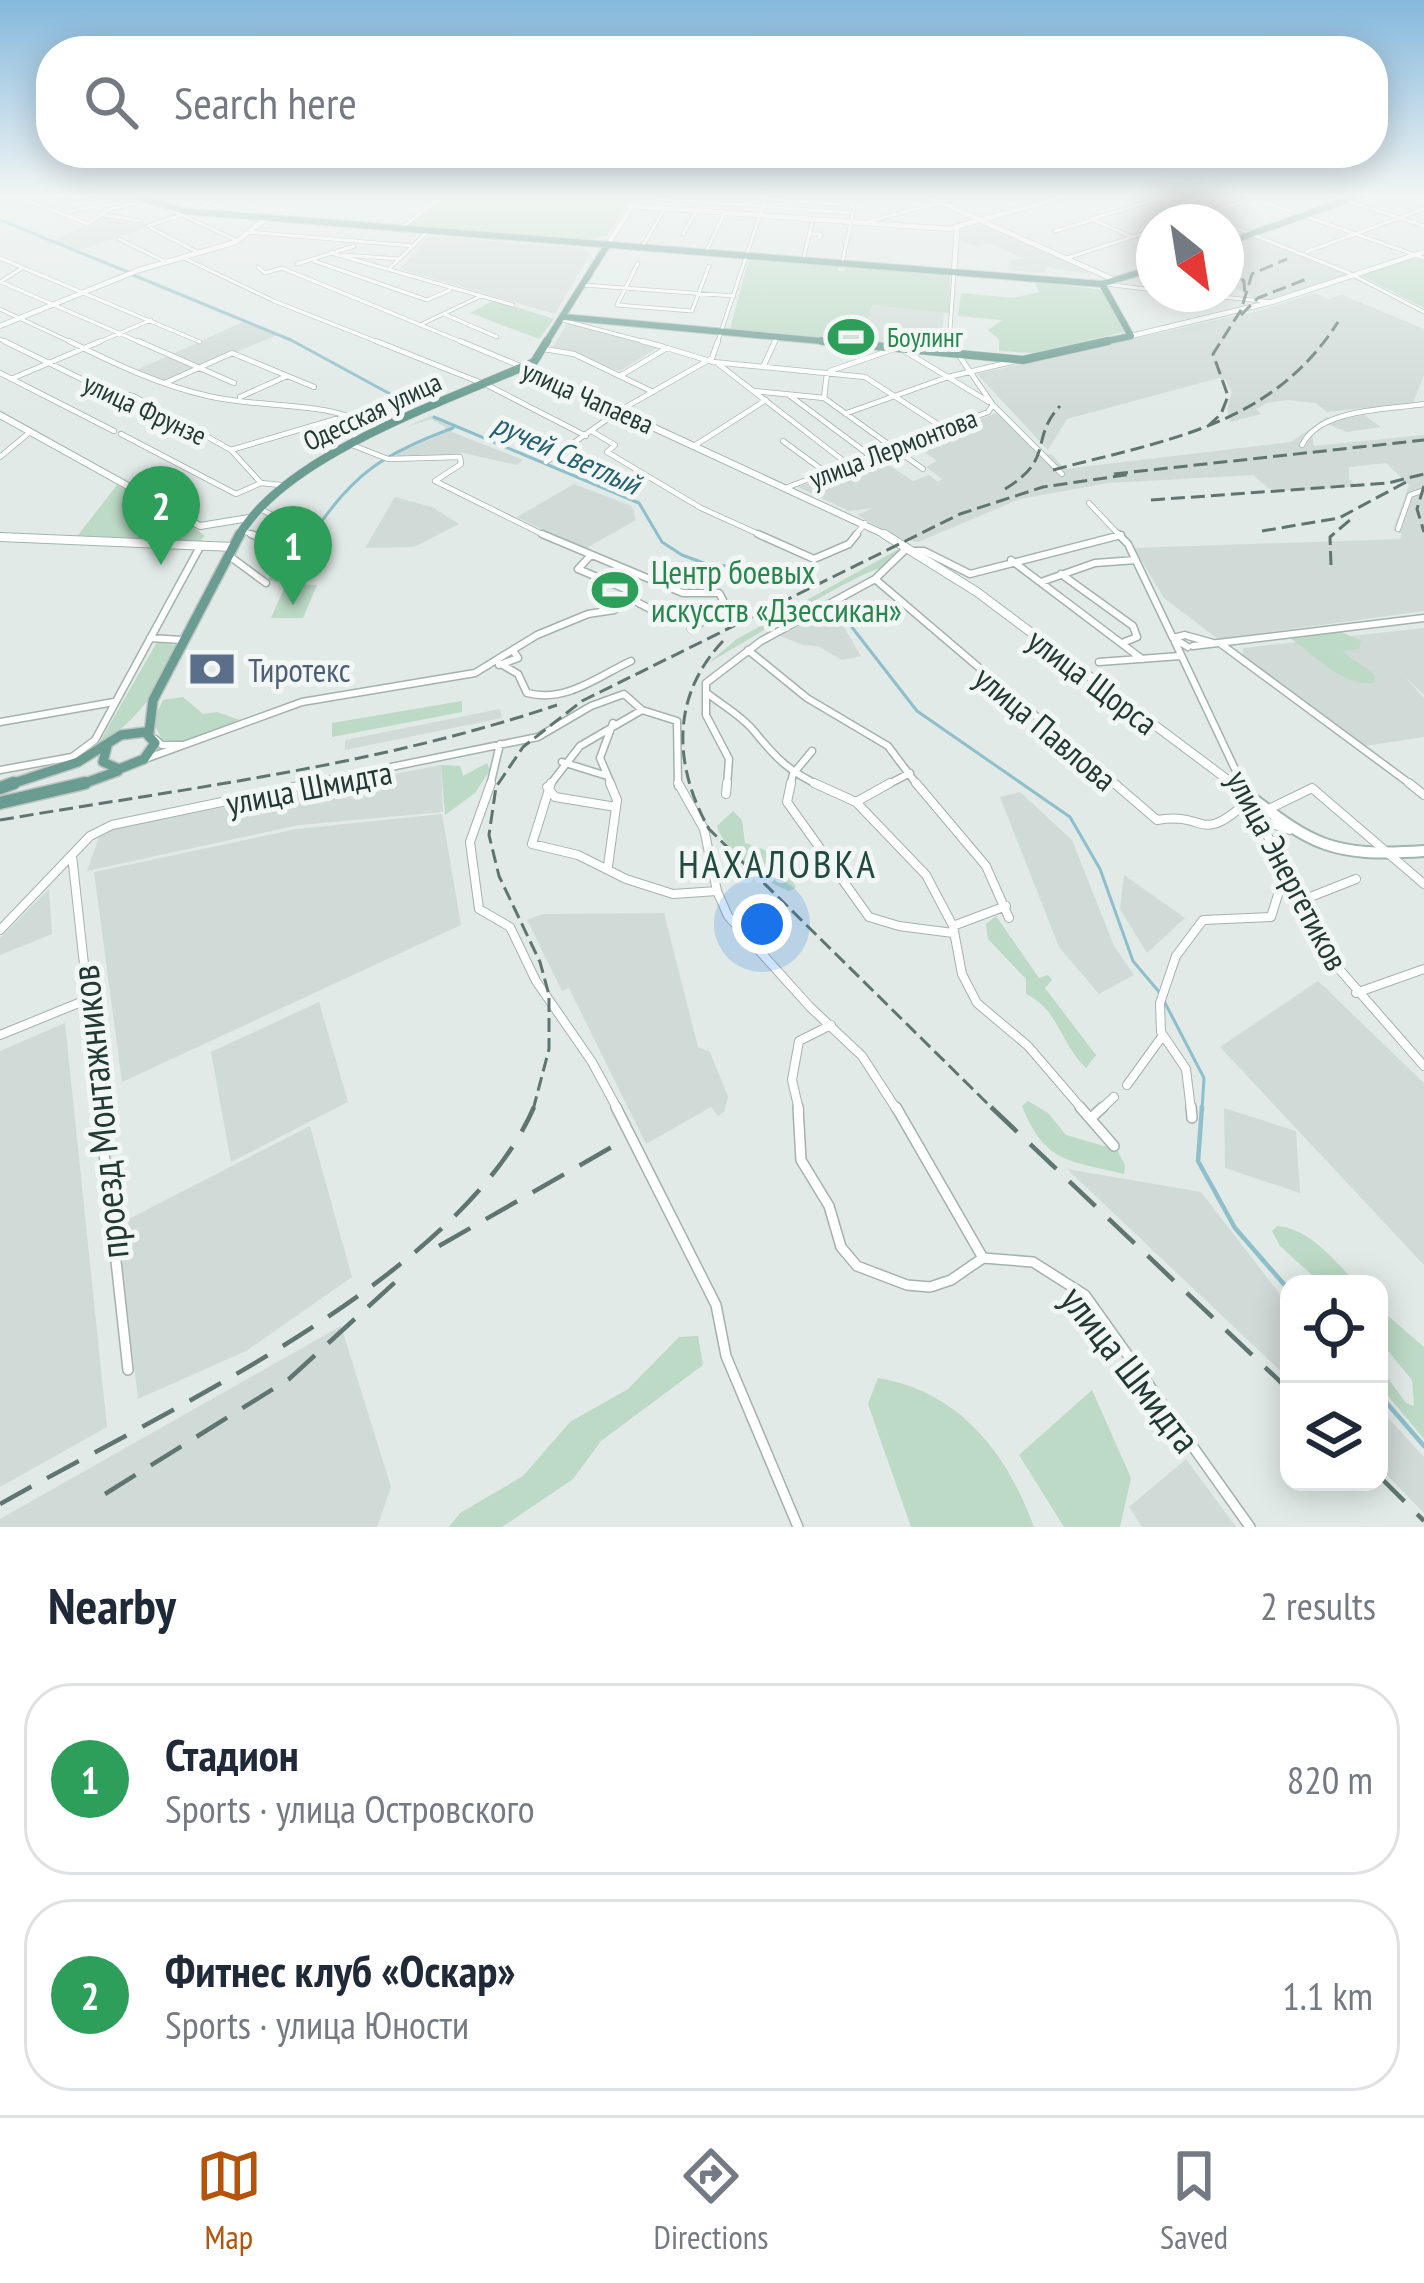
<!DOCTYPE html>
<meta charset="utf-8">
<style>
:root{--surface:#fff;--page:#f2f2f3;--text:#1f2937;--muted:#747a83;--line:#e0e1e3;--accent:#b45309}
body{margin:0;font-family:"PT Sans Narrow",sans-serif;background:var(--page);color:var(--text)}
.controls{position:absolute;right:36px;bottom:36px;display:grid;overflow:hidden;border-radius:24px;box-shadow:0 6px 30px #0003}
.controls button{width:108px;height:108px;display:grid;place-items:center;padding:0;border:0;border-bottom:3px solid var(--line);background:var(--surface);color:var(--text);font:60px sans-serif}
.compass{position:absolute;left:1136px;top:204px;width:108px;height:108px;border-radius:50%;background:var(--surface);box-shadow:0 6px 30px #0003;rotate:150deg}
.you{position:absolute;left:762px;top:924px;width:42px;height:42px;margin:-30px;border:9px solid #fff;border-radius:50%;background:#1a73e8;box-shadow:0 0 0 18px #1a73e833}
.badge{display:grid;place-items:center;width:78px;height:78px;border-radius:50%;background:var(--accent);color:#fff;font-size:39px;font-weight:700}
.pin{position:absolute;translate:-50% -99px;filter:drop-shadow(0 3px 6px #0008)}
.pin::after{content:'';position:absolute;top:63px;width:42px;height:36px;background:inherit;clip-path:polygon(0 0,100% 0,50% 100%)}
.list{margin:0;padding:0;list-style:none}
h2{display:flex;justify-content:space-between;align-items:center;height:156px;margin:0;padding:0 48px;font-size:51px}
h2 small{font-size:39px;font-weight:400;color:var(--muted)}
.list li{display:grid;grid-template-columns:78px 1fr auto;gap:36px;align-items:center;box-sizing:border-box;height:192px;margin:0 24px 24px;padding:0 24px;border:3px solid var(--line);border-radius:48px}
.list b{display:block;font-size:45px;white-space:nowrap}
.list p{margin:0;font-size:39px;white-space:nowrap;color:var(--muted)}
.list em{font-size:39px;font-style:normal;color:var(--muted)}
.icon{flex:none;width:66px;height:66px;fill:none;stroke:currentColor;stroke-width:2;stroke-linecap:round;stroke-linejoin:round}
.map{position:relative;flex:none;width:1424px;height:1527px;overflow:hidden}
.search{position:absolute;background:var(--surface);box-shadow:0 6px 30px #0003;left:36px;right:36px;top:36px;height:132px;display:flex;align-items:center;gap:30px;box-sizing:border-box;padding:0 42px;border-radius:48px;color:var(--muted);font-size:45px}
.sheet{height:588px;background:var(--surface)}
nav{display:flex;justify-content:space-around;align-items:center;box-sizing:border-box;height:168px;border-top:3px solid var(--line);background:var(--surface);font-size:33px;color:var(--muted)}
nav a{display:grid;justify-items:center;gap:6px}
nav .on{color:var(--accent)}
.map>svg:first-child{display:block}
.built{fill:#d0dad6}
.green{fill:#bcdac5}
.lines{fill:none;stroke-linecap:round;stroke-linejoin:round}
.stream-far1{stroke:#8ebfcb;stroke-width:3}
.stream{stroke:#8ebfcb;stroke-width:4.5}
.street-far4-casing{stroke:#a4b2ae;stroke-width:4.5}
.street-far3-casing{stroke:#a4b2ae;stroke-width:6}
.street-far2-casing{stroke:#a4b2ae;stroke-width:9}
.street-far1-casing{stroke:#a4b2ae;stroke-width:10}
.street-casing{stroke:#a4b2ae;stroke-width:12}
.secondary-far3-casing{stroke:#a1b5af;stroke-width:6}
.secondary-far2-casing{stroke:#a1b5af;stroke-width:8}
.secondary-far1-casing{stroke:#a1b5af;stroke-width:10}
.secondary-casing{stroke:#a1b5af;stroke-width:14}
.primary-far3-casing{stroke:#bdc4c2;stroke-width:8}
.primary-far2-casing{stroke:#bdc4c2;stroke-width:9}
.primary-far1-casing{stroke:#bdc4c2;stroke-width:12}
.primary-casing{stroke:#bdc4c2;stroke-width:15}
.street-far4{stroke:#fff;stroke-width:3}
.street-far3{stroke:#fff;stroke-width:4.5}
.street-far2{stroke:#fff;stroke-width:6}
.street-far1{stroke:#fff;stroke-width:8}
.street{stroke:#fff;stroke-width:9}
.secondary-far3{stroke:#fff;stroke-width:4.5}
.secondary-far2{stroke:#fff;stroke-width:6}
.secondary-far1{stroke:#fff;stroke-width:8}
.secondary{stroke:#fff;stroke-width:10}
.primary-far3{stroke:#6a9c91;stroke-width:6}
.primary-far2{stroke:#6a9c91;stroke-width:8}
.primary-far1{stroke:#6a9c91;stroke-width:9}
.primary{stroke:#6a9c91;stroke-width:12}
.rail-far1{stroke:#5e7570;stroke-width:3;stroke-dasharray:14 6;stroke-linecap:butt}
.rail{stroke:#5e7570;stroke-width:4.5;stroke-dasharray:36 18;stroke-linecap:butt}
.labels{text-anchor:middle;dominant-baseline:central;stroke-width:10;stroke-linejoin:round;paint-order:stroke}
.far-leisure-label{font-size:27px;fill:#27864d;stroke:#f2f7f5;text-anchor:start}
.far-street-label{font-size:27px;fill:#233a34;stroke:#f2f7f5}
.far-water-label{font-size:30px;font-style:italic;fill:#236070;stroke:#f2f7f5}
.leisure-label{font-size:33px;fill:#27864d;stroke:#f2f7f5;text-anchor:start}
.service-label{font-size:33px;fill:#4e5e75;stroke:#f2f7f5;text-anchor:start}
.street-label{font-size:33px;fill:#233a34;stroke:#f2f7f5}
.quarter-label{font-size:39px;letter-spacing:3px;fill:#214a41;stroke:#f2f7f5}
.near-street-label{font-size:39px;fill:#233a34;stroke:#f2f7f5}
</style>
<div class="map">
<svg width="1424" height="1527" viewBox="0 0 1424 1527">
<rect width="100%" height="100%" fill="#e1eae7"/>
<path class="built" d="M175 214 180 217 79 250 53 241 104 216 147 223Z
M987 223 1090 269 1088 274 1046 267 1045 273 1007 270 1010 261 1023 258 989 243 977 246 960 241V231Z
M429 236 582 248 590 254 555 314 400 269Z
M1256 237 1348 274 1270 301 1256 299 1226 283V246Z
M1315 293 1328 299 1342 295 1424 329V375L1413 403 1327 412 1316 403 1287 400 1267 403 1256 409 1261 414 1230 422 1227 409 1232 392 1226 380 1219 378 1067 419 1048 450 977 374 1258 311Z
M872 305 944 310 942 345 864 341Z
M243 322 277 335 165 382 137 370Z
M568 322 657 348 620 371 551 349Z
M999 412 1042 455 1051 454 1065 469 1291 442 1327 417 1332 421 1364 415 1381 427 1347 432 1327 424 1312 435 1314 446 1424 435V611L1218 639 1164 598 1134 548 1400 539 1402 534 1393 530 1409 485 1386 463 1349 467V479L1357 486 1296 491 1269 489 1253 475 1108 483 1020 499 918 542 902 539 857 515 873 508 849 511 798 487 878 458 913 481 929 475 938 482 942 479 926 467 937 461 914 444Z
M431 416 451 426 452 432 523 460 517 465 463 453 401 459 395 454 445 433V427L431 419 406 427Z
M574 484 632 506 636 520 583 550 517 517Z
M395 497 432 507 459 524 414 547 365 548Z
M833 609 861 656 842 660 818 646 803 645 780 636Z
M1424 628V695L1405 677 1424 698V737L1365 746 1243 659V648Z
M500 709 502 718 345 750V740Z
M441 765 443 812 299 825 87 871 101 831Z
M1020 792 1072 840 1114 946 1134 975 1099 994 1059 947 1000 797Z
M442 814 461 925 122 1082 94 872 297 829Z
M1124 875 1185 918 1147 953 1120 909Z
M49 889 52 934 0 955V938Z
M664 913 698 1047 710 1052 728 1097 724 1112 718 1116 711 1107 646 1144 569 988 562 991 527 920 543 914Z
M1318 981 1424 1083V1265L1220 1047Z
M319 1002 348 1102 231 1162 211 1052Z
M65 1023 107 1427 0 1487V1051Z
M1224 1108 1296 1131 1300 1193 1225 1168Z
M310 1126 352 1277 246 1351 138 1399 117 1225Z
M1067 1169 1201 1192 1289 1306V1379Z
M341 1326 391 1487 377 1527H0V1519Z
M1379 1408 1424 1457V1513L1379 1467Z
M1186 1459 1236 1527H1142L1129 1507Z"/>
<path class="green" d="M448 194H634L607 236 587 240 406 225Z
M755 258 839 265 838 271H844L846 266 942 274 950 277 949 313 872 305 864 341 730 329 748 262Z
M1415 259H1424V308L1360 275Z
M1034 281 1102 290 1124 332 1033 353 999 351V340L988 330 1002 320 958 316 961 293 1013 298 1039 292Z
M494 300 554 319 539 339 470 313Z
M117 485 184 519 205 536 198 542 75 539Z
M310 544 303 556 307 578 287 584 317 585 303 618H271L286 584 268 580 275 568 263 555 284 561 291 551Z
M897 550 902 552 882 568C865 568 734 648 707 664L737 639Z
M1341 632 1361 641 1359 649 1342 651 1376 676 1373 683C1340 686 1315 654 1291 639Z
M157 642 176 645C162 687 137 722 98 745Z
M183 697 203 714 217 712 240 720 185 742 162 740 153 721 163 700Z
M462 701V712L332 737V723Z
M487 763 490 770 475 793 445 815 441 765 460 766 463 776Z
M733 811 742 820 745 843 781 856 796 888 789 891C762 881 726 854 717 826Z
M996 916 1039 978 1048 975 1052 980 1045 988 1096 1055 1086 1068C1060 1043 1059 1010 1026 994V979L988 939 986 924Z
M1028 1101 1048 1113 1066 1135 1117 1150 1125 1165 1124 1174C1069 1160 1045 1164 1022 1106Z
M1277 1226C1311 1229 1335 1261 1357 1284H1322L1280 1246 1272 1231Z
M1379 1308 1424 1347V1439L1379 1385V1366L1406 1403 1414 1406 1412 1380 1379 1340Z
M698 1336 703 1365 601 1441 573 1479 502 1527H449L460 1513 523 1476 570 1422 628 1389 679 1337Z
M878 1378C959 1391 1007 1453 1034 1527H911L868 1404Z
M1092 1390 1131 1478 1120 1527H1064L1019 1455Z"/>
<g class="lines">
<path class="stream-far1" d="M0 220 128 272
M133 275 291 340 414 407
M434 417 639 503 662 542 682 555 709 565 807 570
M313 534C353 473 385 453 453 428
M296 578 297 556 309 539
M839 602 844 617 917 711 1070 817 1100 869 1133 961 1160 993
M1164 1001 1204 1078 1202 1110"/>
<path class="stream" d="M1202 1107 1198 1161 1235 1228 1289 1290
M1379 1394 1424 1446"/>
<g class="street-far4-casing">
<path id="street-far4" d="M10 194 88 224 108 210
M704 194 836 204 879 194
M1032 194 1049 201
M1150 194 1222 222
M1242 194 1424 258
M1327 194 1424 226
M1413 194 1424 197
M637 197 853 213
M169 209 238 241
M67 212 90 207 108 210 168 194
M189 212 230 194
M104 215 140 221
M867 222 972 194
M1179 222 1266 194
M1226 224 1349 273 1424 312
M148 226 179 216
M151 228 197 252
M401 228 446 194
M1055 231 1092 220
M248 232 414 246
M683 234 697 210
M810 234H821L819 238
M1132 237 1091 219 1161 198
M119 239 166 262
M642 247 665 208
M706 252 725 212
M1306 252 1424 209
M331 253 513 305
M344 255 400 259
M804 256 813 219
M0 258 200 342
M184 258 274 301 383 344
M1067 258 1154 230
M314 261 427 300 450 290
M638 263 617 305 692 311 709 266
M842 263 854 209 849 201
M297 264 354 246
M258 267 265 273 282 268 467 344
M389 269 429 230
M0 282 22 268
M1 282 144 344
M1105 284 1154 290
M582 285 734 296
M1192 294 1272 302
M0 309 75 344
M444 314 497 337
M562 320 653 344
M420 325 481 296
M0 339 11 344
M94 344 151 320
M717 344 767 194
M774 344 778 336
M949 344 954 272"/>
</g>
<g class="street-far3-casing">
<path id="street-far3" d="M4 341 106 391 133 396 165 413 231 450 261 483 281 485
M69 341C113 363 159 385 208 396 268 410 324 398 380 430
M138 341 234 383
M376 341 489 386 586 436
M460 341 520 366
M642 341 664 347
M949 341 993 405 1062 474
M544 349 574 354 653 392
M903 350 989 402
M717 363 849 465
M764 365 775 341
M830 371 891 350
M0 373 114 431
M620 376 667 348 713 362 865 377 945 429
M11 379 101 341
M165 383 232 353 314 387
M755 391 824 398 923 469
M789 395 872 457
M240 397 287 376
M824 398 827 373
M847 413 948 377 1015 361
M593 432 615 445 607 452 701 508 765 537
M121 434 236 494 261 483
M783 441 828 474
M352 445 388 459 460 457 461 464 435 481 548 537
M1302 445C1320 408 1387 410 1424 404
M694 446 766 400
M231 450 336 419 358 439
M0 457 30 432
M546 462 619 411 712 358 718 341
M788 487 988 412 993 405
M1089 503 1121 537
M258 508 317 537
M1398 529 1410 495 1424 490
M242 530 257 537
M854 537 865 523
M1113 537 1121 535"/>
</g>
<g class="street-far2-casing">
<path id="street-far2" d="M251 534 288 551
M311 534 319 538
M542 534 683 593H719L723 600 718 612 691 629
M758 534 814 559 849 544 857 534
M1118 534 1128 544 1173 638
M914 551H924L970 574 1121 535
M228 555 266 583
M1011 560 1142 659
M1061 574 1133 626 1137 637 1122 643
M875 579 1118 786
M1041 582 1095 563 1136 560
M631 599 660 614
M1185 635 1173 638 1188 647
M1188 636 1213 643
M150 638 182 640
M1175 642 1243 786
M1221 644 1413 786
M1193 646 1424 618
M748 650 807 698 888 746 918 786
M1099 662 1180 656
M501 664 518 674 527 693C566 703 597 677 631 661
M499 665 518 658 514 652
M707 693C722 705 742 716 754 731 775 757 789 772 821 786
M0 722 114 702
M155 739 162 745H182
M148 758 302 702 475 673 537 635 588 614 614 610 631 599 630 591 578 569 591 555
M562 762 604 775
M0 770 72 757 95 740 201 545
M298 786 538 737 591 706 624 694 642 710 677 721 678 786
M490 786 500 744
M549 786 580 746 642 710
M612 786 600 758 613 723
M727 786 729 759 706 715V683L761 641 875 579 907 548
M790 786 793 774 812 751
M885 786 910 773"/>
</g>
<g class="street-far1-casing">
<path id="street-far1" d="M491 783 470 842 479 909 510 927 536 981 592 1062 618 1110
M551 783 532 844 578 855 626 879 673 894 717 891
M678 783 704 829 717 891 728 916 810 1007 862 1056 897 1110
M791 783 787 802 869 917 899 926 953 933
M814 783 856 802 926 875 953 926 962 974 977 1003 1028 1046 1083 1110
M916 783 986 866 1009 918
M1114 783 1157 820C1208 811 1198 847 1249 800
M1242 783 1244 788
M1409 783 1424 795
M547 787 555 797 616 807
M726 794 727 783
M1249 800 1333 962 1424 1066
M856 802 890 783
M1267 810 1312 788 1424 884
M1266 829 1269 823 1290 830
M72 855 100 1110
M608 866 617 800 610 783
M1300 901 1356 879
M953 926 1006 906
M0 930 90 836 112 825 313 783
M1356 993 1424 969
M0 1035 86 1000
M1127 1085 1161 1038
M799 1110 792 1080 799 1041 831 1025
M1100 1110 1114 1097
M1191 1110 1186 1069 1161 1032 1160 1003 1176 956 1203 920 1271 917 1285 872"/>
</g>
<g class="street-casing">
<path id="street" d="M99 1107 128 1370
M616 1107 716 1305 726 1356 798 1527
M798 1107 801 1160 829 1206 841 1247 857 1266 907 1285 930 1287 951 1280 983 1258
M896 1107 983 1258 1033 1262 1085 1295 1250 1527
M1080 1107 1114 1146
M1191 1107 1192 1118
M1092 1117 1103 1107"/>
</g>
<g class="secondary-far3-casing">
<path id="secondary-far3" d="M921 194 1117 281
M632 206 949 229 1074 194
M608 244 640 194
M954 272 957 228
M0 326 139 270 236 242 268 217
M1131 336 1272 302 1424 252"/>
</g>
<g class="secondary-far2-casing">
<path id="secondary-far2" d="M523 367 890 537
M0 415 200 526 249 518"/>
</g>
<g class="secondary-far1-casing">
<path id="secondary-far1" d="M884 534 977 592 1236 786
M0 537 233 547"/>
</g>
<g class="secondary-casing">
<path id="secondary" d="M1232 783C1310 842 1323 858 1424 851"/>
</g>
<g class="primary-far3-casing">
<path id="primary-far3" d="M128 194 184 211 1102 284 1154 268
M1226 243 1364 194
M564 317 854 344
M545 344 608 244
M1094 344 1131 336 1102 284"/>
</g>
<g class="primary-far2-casing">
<path id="primary-far2" d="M822 341 1023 360 1108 341
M238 537C285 454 448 401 534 362L547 341"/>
</g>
<g class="primary-far1-casing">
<path id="primary-far1" d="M149 733 153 700 240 534
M5 786 78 762 121 735 145 732 155 743 144 759 119 769 103 762 107 746
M77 786 118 771"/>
</g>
<g class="primary-casing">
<path id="primary" d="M0 788 14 783
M0 803 85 783"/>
</g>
<use href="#street-far4" class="street-far4"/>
<use href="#street-far3" class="street-far3"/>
<use href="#street-far2" class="street-far2"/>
<use href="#street-far1" class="street-far1"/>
<use href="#street" class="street"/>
<use href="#secondary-far3" class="secondary-far3"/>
<use href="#secondary-far2" class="secondary-far2"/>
<use href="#secondary-far1" class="secondary-far1"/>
<use href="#secondary" class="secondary"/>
<use href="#primary-far3" class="primary-far3"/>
<use href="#primary-far2" class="primary-far2"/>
<use href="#primary-far1" class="primary-far1"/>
<use href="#primary" class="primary"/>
<path class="rail-far1" d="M1226 266 1244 281 1245 296
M1241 315 1258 298 1309 278
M1208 426 1221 414 1228 396 1213 354 1241 310 1252 274 1287 259
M1053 470C1165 440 1271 427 1338 322
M1114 474 1424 440
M1424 486 1417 509 1424 532
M1005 489C1056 458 1029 439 1060 406
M1151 500 1388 483 1424 474
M1262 531 1339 518 1408 481
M1331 565 1330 537 1350 520
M723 641C671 696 673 765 709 829L994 1110
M0 820C187 788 377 766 557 705
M533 1110 549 1049V995L540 962 499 876 489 835 496 787 523 747 582 701 960 514 1043 487 1132 474"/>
<path class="rail" d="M991 1107 1289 1390
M439 1246 617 1144
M1379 1476 1424 1521
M105 1494 289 1379 404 1274
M0 1504C159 1414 460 1278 534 1107"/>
</g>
<linearGradient id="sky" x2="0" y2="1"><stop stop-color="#84b8dc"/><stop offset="0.48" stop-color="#f2f6f4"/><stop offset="1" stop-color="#f2f6f4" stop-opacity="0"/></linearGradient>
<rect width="1424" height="408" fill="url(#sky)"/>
<defs>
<g id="stadium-bare" transform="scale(3.6)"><path d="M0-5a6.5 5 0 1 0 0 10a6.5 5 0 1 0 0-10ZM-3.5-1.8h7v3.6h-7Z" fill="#2e9e5b" stroke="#f2f7f5" stroke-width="2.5" paint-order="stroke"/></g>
<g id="bank-bare" transform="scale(3.6)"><path d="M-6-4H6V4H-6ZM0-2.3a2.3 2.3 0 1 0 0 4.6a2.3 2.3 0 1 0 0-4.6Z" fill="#5c6f8a" stroke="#f2f7f5" stroke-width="2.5" paint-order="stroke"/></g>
</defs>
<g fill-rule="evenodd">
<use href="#stadium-bare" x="851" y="337"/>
<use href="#stadium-bare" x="615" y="590"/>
<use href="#bank-bare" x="212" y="669"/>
</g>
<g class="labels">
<g class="far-leisure-label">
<text x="887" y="337">Боулинг</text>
</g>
<g class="far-street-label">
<text transform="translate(588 397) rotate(24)">улица Чапаева</text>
<text transform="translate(145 409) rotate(25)">улица Фрунзе</text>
<text transform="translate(372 411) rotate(-25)">Одесская улица</text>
<text transform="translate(893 448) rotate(-21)">улица Лермонтова</text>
</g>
<g class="far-water-label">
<text transform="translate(567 453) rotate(24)">ручей Светлый</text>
</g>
<g class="leisure-label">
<text x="651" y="571">Центр боевых<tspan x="651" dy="38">искусств «Дзессикан»</tspan></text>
</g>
<g class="service-label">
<text x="248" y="669">Тиротекс</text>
</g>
<g class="street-label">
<text transform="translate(1093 681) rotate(37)">улица Щорса</text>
<text transform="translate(1046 728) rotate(40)">улица Павлова</text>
<text transform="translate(309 787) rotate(-11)">улица Шмидта</text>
<text transform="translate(1288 870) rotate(62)">улица Энергетиков</text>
</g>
<g class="quarter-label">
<text x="778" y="863">НАХАЛОВКА</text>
</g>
<g class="near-street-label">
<text transform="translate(99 1112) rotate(-96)">проезд Монтажников</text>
<text transform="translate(1131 1369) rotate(52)">улица Шмидта</text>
</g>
</g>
</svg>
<div class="controls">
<button><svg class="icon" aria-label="locate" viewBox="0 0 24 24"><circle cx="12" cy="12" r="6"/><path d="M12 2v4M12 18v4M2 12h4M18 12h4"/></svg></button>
<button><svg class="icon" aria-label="layers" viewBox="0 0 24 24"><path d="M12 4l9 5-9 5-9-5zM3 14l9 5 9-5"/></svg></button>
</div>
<svg class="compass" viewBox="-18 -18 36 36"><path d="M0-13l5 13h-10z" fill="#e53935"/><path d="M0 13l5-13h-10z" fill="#747a83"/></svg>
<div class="you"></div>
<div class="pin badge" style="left:293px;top:605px;background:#2e9e5b">1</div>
<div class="pin badge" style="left:161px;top:565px;background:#2e9e5b">2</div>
<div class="search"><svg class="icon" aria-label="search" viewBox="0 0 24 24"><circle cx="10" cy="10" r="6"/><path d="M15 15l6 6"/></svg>Search here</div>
</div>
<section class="sheet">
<h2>Nearby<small>2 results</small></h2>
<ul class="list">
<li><span class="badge" style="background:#2e9e5b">1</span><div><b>Стадион</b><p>Sports · улица Островского</p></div><em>820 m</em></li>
<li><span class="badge" style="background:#2e9e5b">2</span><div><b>Фитнес клуб «Оскар»</b><p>Sports · улица Юности</p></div><em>1.1 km</em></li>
</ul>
</section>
<nav>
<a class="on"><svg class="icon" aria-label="map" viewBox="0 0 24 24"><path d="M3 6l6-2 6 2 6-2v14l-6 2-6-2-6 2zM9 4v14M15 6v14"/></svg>Map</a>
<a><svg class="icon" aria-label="directions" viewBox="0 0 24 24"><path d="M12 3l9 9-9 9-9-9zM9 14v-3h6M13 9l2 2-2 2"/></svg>Directions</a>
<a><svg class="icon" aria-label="saved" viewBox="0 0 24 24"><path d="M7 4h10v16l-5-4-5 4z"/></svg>Saved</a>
</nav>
